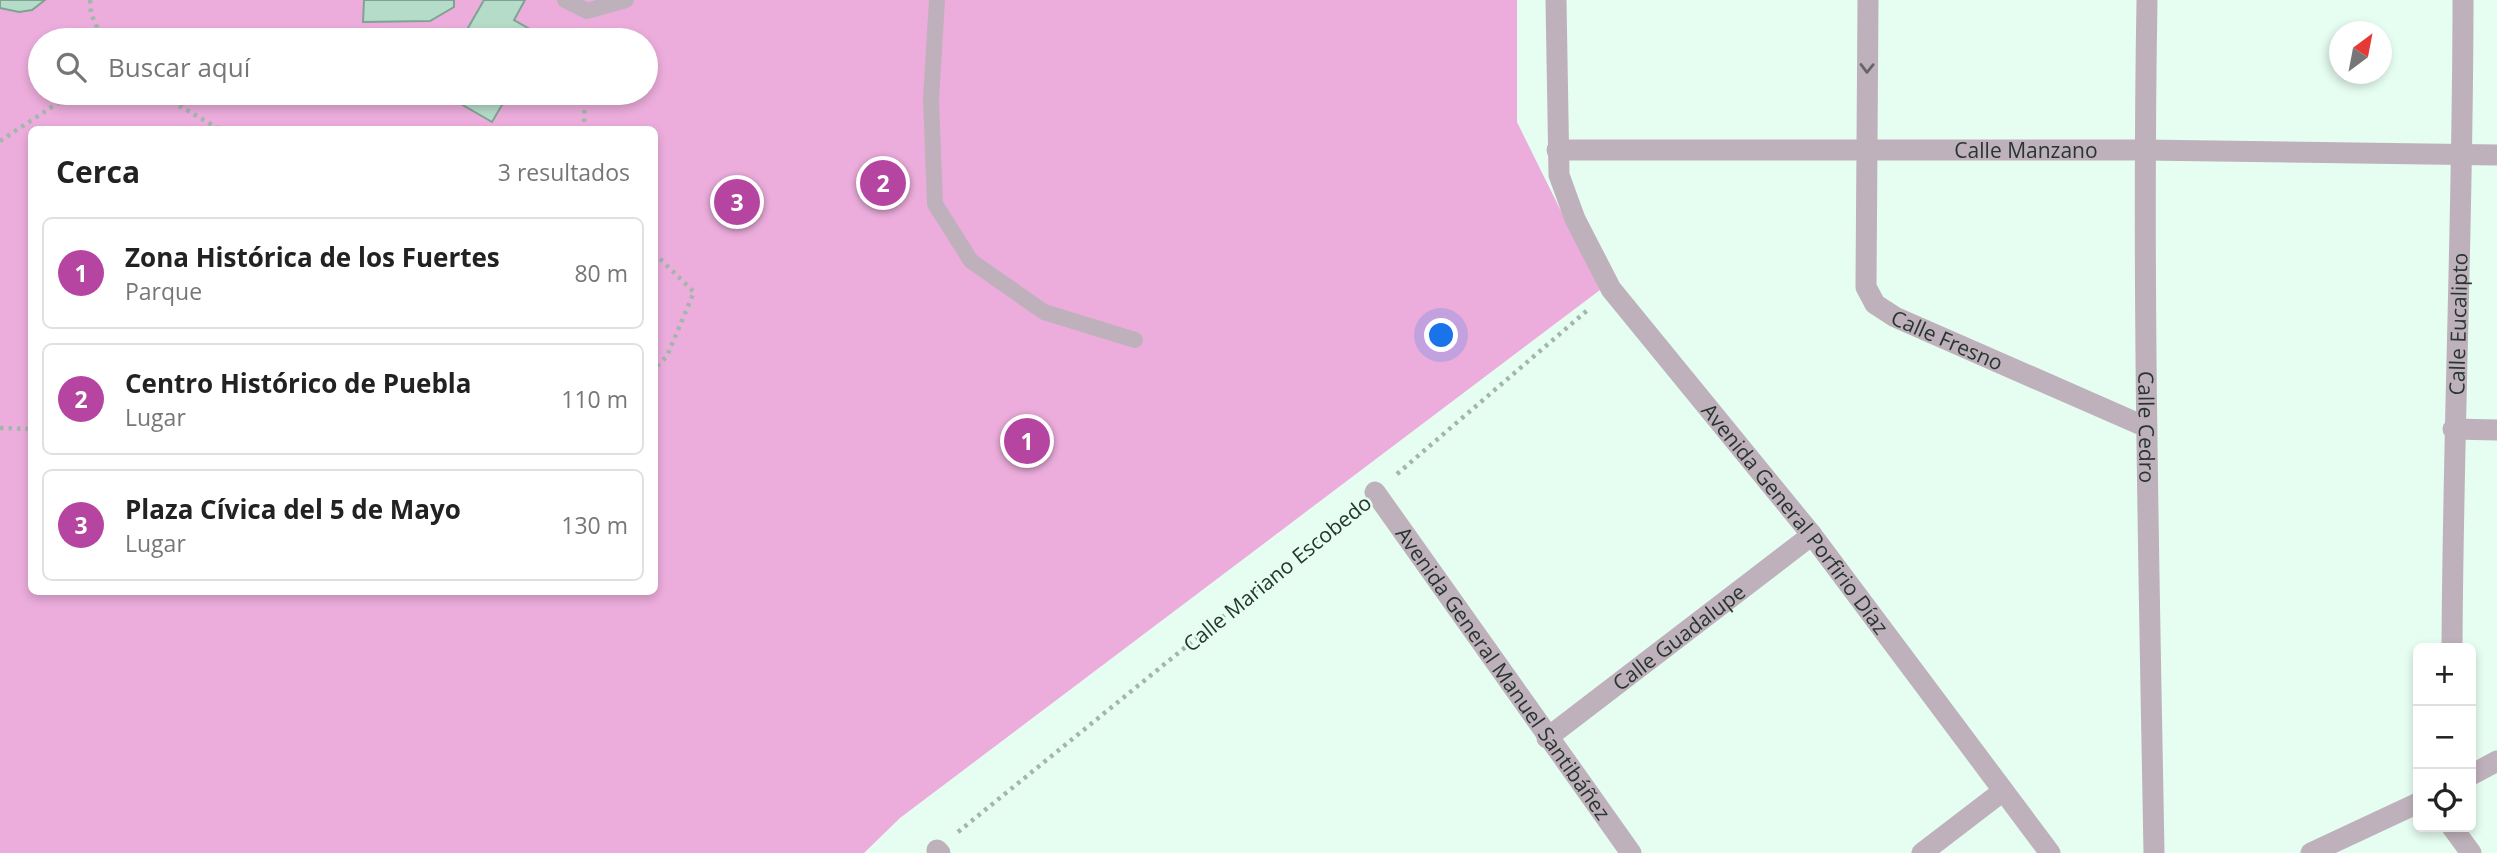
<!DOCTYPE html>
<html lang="es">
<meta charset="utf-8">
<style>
:root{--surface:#fff;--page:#f2f2f2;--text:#222;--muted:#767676;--line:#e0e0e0;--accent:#b545a1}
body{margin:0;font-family:"Open Sans",sans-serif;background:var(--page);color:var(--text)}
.controls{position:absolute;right:21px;bottom:21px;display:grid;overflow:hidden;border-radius:10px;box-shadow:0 4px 10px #0003}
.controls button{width:63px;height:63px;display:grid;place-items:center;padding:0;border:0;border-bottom:2px solid var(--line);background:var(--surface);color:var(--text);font:35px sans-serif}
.compass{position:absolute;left:2329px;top:21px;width:63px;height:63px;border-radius:50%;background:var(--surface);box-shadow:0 4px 10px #0003;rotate:32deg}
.you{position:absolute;left:1442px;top:336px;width:24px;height:24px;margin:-18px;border:5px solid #fff;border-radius:50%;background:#1a73e8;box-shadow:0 0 0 10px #1a73e833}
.badge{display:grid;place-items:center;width:46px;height:46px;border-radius:50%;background:var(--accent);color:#fff;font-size:23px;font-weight:700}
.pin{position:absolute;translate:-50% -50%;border:4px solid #fff;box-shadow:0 2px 7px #0006}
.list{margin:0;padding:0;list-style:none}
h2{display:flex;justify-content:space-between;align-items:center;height:91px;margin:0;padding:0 28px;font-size:30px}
h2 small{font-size:23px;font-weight:400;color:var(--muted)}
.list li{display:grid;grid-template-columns:46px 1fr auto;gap:21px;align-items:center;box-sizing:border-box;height:112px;margin:0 14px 14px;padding:0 14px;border:2px solid var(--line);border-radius:10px}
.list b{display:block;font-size:26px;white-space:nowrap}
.list p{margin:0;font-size:23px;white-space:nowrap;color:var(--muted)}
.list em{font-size:23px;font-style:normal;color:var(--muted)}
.icon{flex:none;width:38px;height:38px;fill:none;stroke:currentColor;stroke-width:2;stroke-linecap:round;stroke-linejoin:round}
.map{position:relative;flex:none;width:2497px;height:853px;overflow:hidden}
.search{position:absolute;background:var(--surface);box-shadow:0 4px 10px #0003;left:28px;top:28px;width:630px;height:77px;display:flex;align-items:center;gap:18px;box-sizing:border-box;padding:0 24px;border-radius:38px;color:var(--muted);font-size:26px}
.panel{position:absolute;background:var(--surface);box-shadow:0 4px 10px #0003;left:28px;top:126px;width:630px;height:469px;border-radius:10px}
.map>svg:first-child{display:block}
.green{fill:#ecaddc;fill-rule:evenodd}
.building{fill:#b5dcc9;stroke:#7ea392;stroke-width:2}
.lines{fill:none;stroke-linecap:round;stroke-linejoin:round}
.path{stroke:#a2b6ac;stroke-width:4.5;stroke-dasharray:3.5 5;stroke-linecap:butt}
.service{stroke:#bfb1bb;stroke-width:16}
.minor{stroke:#bfb1bb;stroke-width:21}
.oneway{stroke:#646767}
.labels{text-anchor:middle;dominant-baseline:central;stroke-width:5;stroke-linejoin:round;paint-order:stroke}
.street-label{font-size:21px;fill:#27362f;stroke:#e6fdf1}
</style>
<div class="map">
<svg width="2497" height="853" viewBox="0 0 2497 853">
<rect width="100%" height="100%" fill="#e6fdf1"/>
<path class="green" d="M0 0H1517V122L1600 290 900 818 864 853H0ZM40 40H646V93H40ZM32 130H654V592H32Z"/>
<path class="building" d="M0 0H45L32 10 19 12 0 8Z
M364 0H454V7L430 21 363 22Z
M484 0H525L514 20 542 36 539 40H461Z
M442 93H509L492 122Z"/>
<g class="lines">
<path class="path" d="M90 0 91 14 103 40
M157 93 221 130
M585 93 584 124 587 130
M0 141 73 93
M654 253 694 292 667 356 654 369
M0 428 32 429
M1397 474 1590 308
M958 832 1353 511"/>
<path class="service" d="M565 0 587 11 626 0
M937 0 931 99 935 204 971 261 1044 312 1135 340"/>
<g class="minor">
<path id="s1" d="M1556 0 1559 175 1575 219 1611 289 1812 535 2050 853"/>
<path id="s2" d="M1868 0 1866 287 1875 304 1895 317 2146 427"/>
<path id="s3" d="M2147 0C2142 284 2149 569 2154 853"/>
<path id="s4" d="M1557 150H2144L2497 155"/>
<path d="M2453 429 2497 430"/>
<path id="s5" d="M1375 492 1631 853"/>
<path id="s6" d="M2452 648C2453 432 2463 216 2463 0"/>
<path id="s7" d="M1547 738 1812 535"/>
<path d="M2471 775 2497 761"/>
<path d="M2452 827 2471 853"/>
<path d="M937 850 940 853"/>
<path d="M1922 853 2003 791"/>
<path d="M2311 853 2418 803"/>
</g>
</g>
<defs><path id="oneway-chevron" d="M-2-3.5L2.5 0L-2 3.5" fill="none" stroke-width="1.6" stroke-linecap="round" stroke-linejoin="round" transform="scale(1.75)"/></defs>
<use class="oneway" href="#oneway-chevron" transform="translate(1867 68) rotate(91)"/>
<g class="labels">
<g class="street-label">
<text stroke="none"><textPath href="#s4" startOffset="469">Calle Manzano</textPath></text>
<text stroke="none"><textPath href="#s6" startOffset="324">Calle Eucalipto</textPath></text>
<text stroke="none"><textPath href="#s2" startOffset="387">Calle Fresno</textPath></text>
<text stroke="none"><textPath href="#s3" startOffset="427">Calle Cedro</textPath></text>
<text stroke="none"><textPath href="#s1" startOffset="595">Avenida General Porfirio Díaz</textPath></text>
<text transform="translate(1277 573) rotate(-39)">Calle Mariano Escobedo</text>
<text stroke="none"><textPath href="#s7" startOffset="166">Calle Guadalupe</textPath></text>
<text stroke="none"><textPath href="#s5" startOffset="222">Avenida General Manuel Santibáñez</textPath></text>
</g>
</g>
</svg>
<div class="controls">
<button>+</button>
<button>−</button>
<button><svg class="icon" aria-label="locate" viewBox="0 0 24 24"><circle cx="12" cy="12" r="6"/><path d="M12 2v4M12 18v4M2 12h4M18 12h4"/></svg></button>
</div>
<svg class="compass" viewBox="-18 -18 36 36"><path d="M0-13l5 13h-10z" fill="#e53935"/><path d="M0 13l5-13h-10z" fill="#767676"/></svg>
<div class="you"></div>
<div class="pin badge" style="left:1027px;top:441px">1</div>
<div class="pin badge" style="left:883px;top:183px">2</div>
<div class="pin badge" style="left:737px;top:202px">3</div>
<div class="search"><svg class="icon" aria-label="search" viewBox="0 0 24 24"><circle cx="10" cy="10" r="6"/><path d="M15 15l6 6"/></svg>Buscar aquí</div>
<section class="panel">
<h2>Cerca<small>3 resultados</small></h2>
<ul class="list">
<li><span class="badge">1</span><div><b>Zona Histórica de los Fuertes</b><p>Parque</p></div><em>80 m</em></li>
<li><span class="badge">2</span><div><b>Centro Histórico de Puebla</b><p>Lugar</p></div><em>110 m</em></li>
<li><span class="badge">3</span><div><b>Plaza Cívica del 5 de Mayo</b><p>Lugar</p></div><em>130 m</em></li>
</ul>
</section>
</div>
